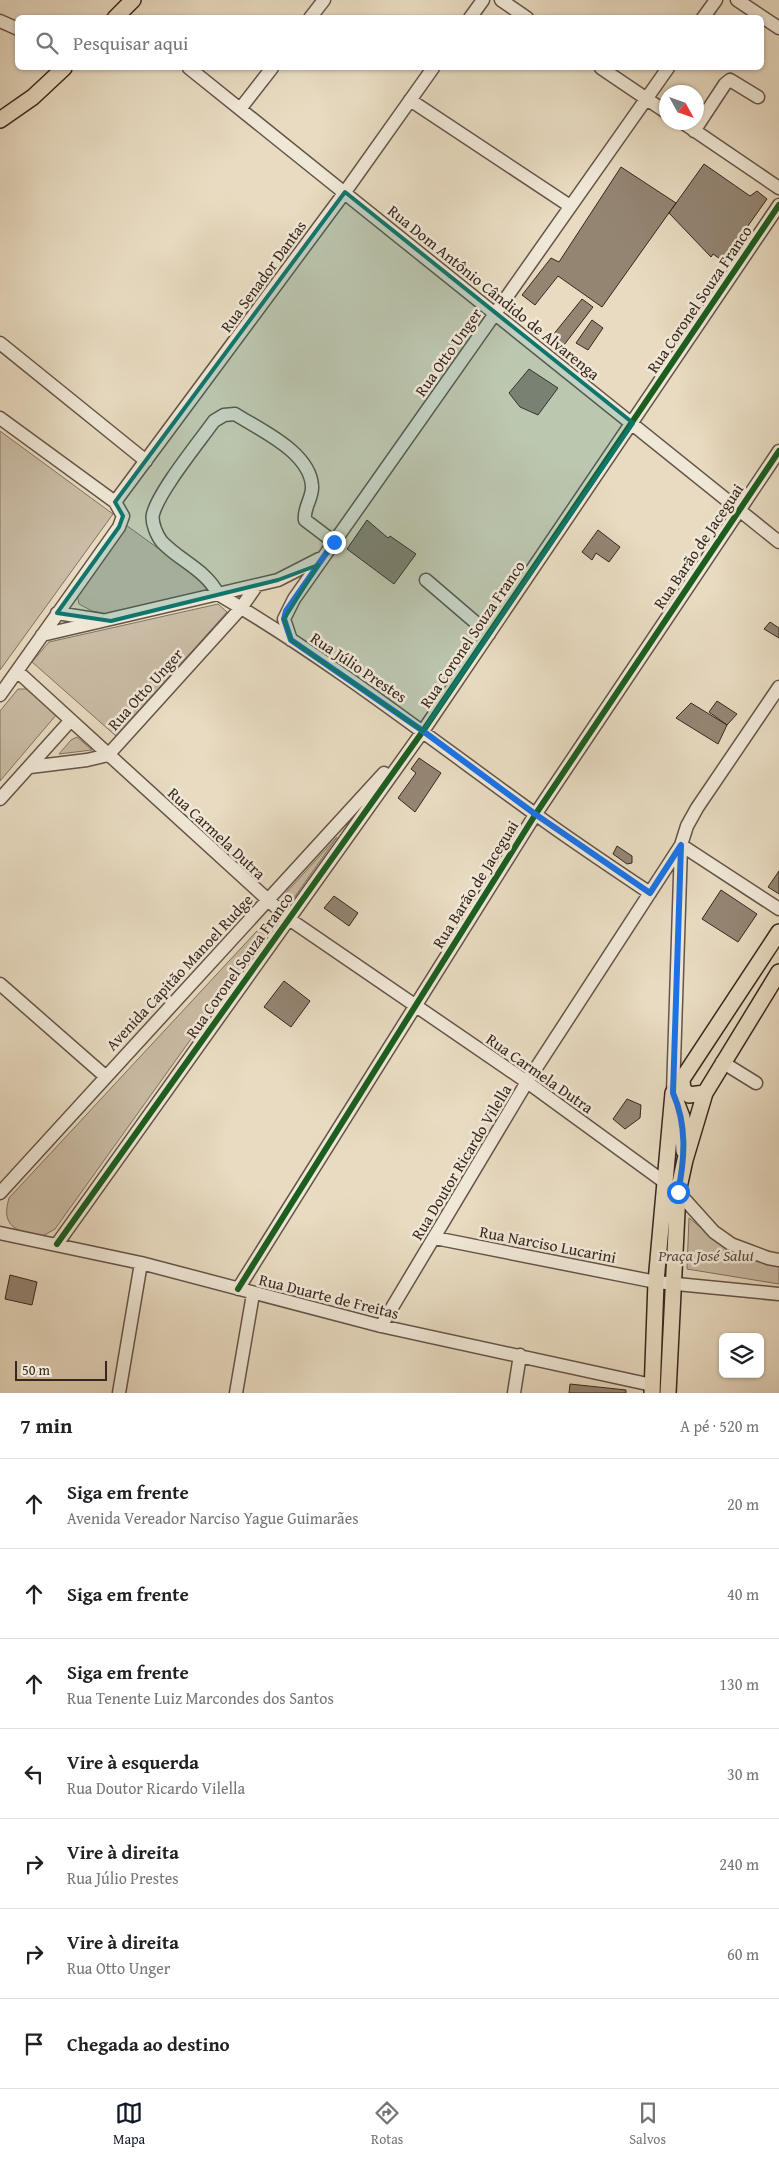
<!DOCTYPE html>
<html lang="pt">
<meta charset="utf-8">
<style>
:root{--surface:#fff;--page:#f6f6f6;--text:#202124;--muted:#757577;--line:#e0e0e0;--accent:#111827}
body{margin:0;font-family:"Gentium Book Plus",serif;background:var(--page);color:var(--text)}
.controls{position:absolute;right:15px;bottom:15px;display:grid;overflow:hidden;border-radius:8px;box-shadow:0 1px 4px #0004}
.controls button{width:45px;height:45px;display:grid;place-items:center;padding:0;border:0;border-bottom:1px solid var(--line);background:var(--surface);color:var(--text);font:25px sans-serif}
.compass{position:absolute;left:659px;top:85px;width:45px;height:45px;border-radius:50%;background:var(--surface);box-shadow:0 1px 4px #0004;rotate:130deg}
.scale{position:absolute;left:15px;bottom:12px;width:92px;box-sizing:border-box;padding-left:5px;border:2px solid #38271f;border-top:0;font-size:14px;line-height:18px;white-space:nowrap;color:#38271f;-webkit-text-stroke:4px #f0e8d7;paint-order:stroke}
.stop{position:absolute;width:15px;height:15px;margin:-11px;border:4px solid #1a73e8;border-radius:50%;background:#fff}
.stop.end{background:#1a73e8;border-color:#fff;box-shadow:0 1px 5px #0008}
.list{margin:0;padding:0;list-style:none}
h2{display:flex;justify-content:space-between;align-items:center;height:65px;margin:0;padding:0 20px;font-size:21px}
h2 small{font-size:16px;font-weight:400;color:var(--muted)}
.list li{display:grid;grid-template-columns:32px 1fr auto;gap:15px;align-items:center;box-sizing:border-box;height:90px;padding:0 20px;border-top:1px solid var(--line)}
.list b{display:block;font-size:19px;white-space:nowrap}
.list p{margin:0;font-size:16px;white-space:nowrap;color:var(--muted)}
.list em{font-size:16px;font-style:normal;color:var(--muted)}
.icon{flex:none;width:28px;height:28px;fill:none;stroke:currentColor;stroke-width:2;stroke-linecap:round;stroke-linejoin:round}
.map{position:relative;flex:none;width:779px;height:1393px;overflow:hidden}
.search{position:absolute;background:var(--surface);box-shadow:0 1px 4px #0004;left:15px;right:15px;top:15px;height:55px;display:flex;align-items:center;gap:12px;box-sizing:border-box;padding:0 18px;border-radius:8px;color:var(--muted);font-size:19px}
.sheet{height:695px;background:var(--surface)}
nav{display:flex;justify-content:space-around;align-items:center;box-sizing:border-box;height:70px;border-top:1px solid var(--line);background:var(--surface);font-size:14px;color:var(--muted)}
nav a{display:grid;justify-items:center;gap:2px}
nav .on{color:var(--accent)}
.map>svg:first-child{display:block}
.green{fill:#cabca5;stroke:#817262}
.building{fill:#948573;stroke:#38271f}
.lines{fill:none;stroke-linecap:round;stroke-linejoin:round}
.minor-casing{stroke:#645448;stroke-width:15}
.major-casing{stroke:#38271f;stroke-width:18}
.minor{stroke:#f0e8d7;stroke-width:12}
.major{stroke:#e8dbc1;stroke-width:15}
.cycleway-casing{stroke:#f0e8d7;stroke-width:9}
.cycleway{stroke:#1b5e20;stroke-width:6}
.route{stroke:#1a73e8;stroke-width:6}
.marked{fill:#0f766e;fill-opacity:0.2;stroke:#0f766e;stroke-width:4;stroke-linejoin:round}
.labels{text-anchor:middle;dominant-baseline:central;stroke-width:5;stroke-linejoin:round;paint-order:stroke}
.street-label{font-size:16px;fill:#38271f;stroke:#f0e8d7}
.park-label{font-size:16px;font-style:italic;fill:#5c4c40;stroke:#f0e8d7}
</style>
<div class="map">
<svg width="779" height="1393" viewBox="0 0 779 1393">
<rect width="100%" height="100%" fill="#e8dbc1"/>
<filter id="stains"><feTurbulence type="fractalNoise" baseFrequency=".004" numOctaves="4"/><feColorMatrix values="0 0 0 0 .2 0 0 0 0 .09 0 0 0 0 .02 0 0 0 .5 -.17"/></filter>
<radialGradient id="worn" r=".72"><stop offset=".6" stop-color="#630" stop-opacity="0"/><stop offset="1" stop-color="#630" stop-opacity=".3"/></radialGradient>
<path class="green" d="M0 431 113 514 0 670Z
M126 525 210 586 211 591 114 615 92 611 79 604 77 594Z
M218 604 227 612 116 736 32 662 49 642Z
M18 689H30L57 714 0 781V711Z
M77 737 92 750 59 754 71 740Z
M337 837 289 905 285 904 283 896Z
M269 918 274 923 55 1229 41 1237C18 1231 0 1228 9 1198Z
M689 1218C721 1244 736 1260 779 1266V1284L687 1269Z"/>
<path class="building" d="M704 164 750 196 757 191 767 199 723 261 713 254 711 257 669 213Z
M621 167 676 203 602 307 558 276 535 305 522 295 551 258 559 262Z
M582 299 593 307 564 345 553 335Z
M592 320 603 328 588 350 576 343Z
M529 369 558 388 538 415 520 407 509 393Z
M367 520 388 538 390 536 416 554 394 584 347 549Z
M598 530 620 547 609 562 596 553 592 560 582 552Z
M770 622 779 628V638L764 629Z
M717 701 737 714 727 725 709 712Z
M691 703 727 725 718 744 676 718Z
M419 758 441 773 415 812 398 798 416 773 411 769Z
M617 846 632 856V863L627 864 613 854Z
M779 871V894L768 887Z
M721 890 757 914 738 942 702 919Z
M334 896 358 913 349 926 324 908Z
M284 981 310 1001 291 1027 264 1007Z
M627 1099 641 1105 640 1118 625 1129 613 1119Z
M10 1275 37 1282 32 1305 5 1299Z
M570 1384 626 1390V1393H569Z"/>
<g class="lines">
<g class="minor-casing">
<path id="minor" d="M501 0 527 18
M737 0 779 28
M310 18 324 0
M470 18 483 0
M703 18 716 0
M0 21 18 29
M189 68 779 542
M601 68 666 112
M410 100 570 206
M240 109 272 68
M682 122 779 188
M694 131 725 84 730 80 758 97
M0 343 146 461
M0 418 115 502 123 516 119 527 0 695
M115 502 345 192 433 68
M426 580 489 634
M218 594C329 659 431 739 535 814 572 841 611 867 650 893
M218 594C206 570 180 561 162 542 157 536 151 522 153 514 159 491 199 442 214 421L224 415 235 414C260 430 310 452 312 486 313 498 303 508 305 520L334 542
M57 613 101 620
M42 635 278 580 319 559
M291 640 284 619 294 599 668 68
M17 671 289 919 527 1082 678 1192 714 1232 731 1244 768 1258 779 1260
M30 767 87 760 108 755 241 608 257 585
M0 799 71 720
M681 845 779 909
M0 984 105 1076
M722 1062 756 1083
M673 1093 681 846
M0 1193 384 773
M0 1233 141 1263 381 1326 652 1385
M435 1238 656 1282 779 1294
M57 1244 423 731 779 205
M238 1289 535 815 779 451
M381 1326 527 1082 681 845 687 826 697 808 779 687
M119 1393 141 1263
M236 1393 253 1294
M514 1393 520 1355"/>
</g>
<g class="major-casing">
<path id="major" d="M115 18 133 0
M0 120 33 97 64 68
M682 1081 683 1089 689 1095 705 1093
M674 1096 682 1117 684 1151
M652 1393 656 1282 673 1093 779 932
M668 1393 678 1192 685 1160 705 1093 779 972"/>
</g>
<use href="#minor" class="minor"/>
<use href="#major" class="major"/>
<g class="cycleway-casing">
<path id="cycleway" d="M57 1244 423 731 779 205
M238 1289 535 815 779 451"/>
</g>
<use href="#cycleway" class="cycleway"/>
</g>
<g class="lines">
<path class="route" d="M334 542 286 611 284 619 291 640 423 731 535 814 650 893 681 845 673 1093C687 1125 685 1158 678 1192"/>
</g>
<path class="marked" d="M345 192 633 423 423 731 291 640 284 619 318 565 278 580 111 621 57 613 119 527 123 516 115 502Z"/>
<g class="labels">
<g class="street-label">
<text transform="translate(263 276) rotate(-54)">Rua Senador Dantas</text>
<text transform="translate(494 292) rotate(39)">Rua Dom Antônio Cândido de Alvarenga</text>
<text transform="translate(699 299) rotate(-56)">Rua Coronel Souza Franco</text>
<text transform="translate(448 352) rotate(-55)">Rua Otto Unger</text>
<text transform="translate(698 546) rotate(-56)">Rua Barão de Jaceguai</text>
<text transform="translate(472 634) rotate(-56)">Rua Coronel Souza Franco</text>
<text transform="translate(359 667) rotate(34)">Rua Júlio Prestes</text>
<text transform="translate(145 689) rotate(-48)">Rua Otto Unger</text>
<text transform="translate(217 833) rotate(43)">Rua Carmela Dutra</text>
<text transform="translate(475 884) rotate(-58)">Rua Barão de Jaceguai</text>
<text transform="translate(239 965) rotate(-55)">Rua Coronel Souza Franco</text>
<text transform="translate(179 972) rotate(-47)">Avenida Capitão Manoel Rudge</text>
<text transform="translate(540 1073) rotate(35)">Rua Carmela Dutra</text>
<text transform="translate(461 1162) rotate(-59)">Rua Doutor Ricardo Vilella</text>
<text transform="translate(548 1244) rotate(11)">Rua Narciso Lucarini</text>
<text transform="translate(329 1296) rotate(14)">Rua Duarte de Freitas</text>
</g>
<g class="park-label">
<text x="706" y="1255">Praça José Salui</text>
</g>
</g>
<rect width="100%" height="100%" filter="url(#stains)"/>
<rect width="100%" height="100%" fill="url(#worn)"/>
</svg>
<div class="controls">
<button><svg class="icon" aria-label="layers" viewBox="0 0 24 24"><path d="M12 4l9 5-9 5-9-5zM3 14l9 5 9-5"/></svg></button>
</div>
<svg class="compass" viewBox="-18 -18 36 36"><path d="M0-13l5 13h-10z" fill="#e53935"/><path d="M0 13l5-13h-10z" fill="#757577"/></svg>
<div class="scale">50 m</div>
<div class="stop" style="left:678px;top:1192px"></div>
<div class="stop end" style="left:334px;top:542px"></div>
<div class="search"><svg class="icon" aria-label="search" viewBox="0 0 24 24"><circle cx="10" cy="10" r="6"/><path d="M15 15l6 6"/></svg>Pesquisar aqui</div>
</div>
<section class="sheet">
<h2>7 min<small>A pé · 520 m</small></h2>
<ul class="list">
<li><svg class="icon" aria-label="ahead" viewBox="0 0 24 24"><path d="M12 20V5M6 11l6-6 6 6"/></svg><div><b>Siga em frente</b><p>Avenida Vereador Narciso Yague Guimarães</p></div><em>20 m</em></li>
<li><svg class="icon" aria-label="ahead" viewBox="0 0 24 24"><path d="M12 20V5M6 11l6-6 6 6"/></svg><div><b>Siga em frente</b></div><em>40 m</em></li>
<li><svg class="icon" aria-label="ahead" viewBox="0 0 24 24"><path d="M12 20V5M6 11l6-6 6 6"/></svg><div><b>Siga em frente</b><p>Rua Tenente Luiz Marcondes dos Santos</p></div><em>130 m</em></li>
<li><svg class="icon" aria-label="left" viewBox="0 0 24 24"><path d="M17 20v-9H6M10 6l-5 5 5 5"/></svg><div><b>Vire à esquerda</b><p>Rua Doutor Ricardo Vilella</p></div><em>30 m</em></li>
<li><svg class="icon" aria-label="right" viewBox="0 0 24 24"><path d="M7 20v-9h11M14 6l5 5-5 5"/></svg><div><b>Vire à direita</b><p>Rua Júlio Prestes</p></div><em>240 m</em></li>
<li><svg class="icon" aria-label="right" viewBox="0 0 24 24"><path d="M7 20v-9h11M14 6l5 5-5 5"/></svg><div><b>Vire à direita</b><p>Rua Otto Unger</p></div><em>60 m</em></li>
<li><svg class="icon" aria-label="arrive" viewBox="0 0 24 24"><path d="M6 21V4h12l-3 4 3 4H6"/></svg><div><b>Chegada ao destino</b></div></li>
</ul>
</section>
<nav>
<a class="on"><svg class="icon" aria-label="map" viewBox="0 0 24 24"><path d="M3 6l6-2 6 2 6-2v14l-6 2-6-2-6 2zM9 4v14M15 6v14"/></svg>Mapa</a>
<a><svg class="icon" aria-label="directions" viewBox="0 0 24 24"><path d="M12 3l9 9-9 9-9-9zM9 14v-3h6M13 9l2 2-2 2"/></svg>Rotas</a>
<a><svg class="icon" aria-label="saved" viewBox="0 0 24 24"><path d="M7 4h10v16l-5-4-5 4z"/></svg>Salvos</a>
</nav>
